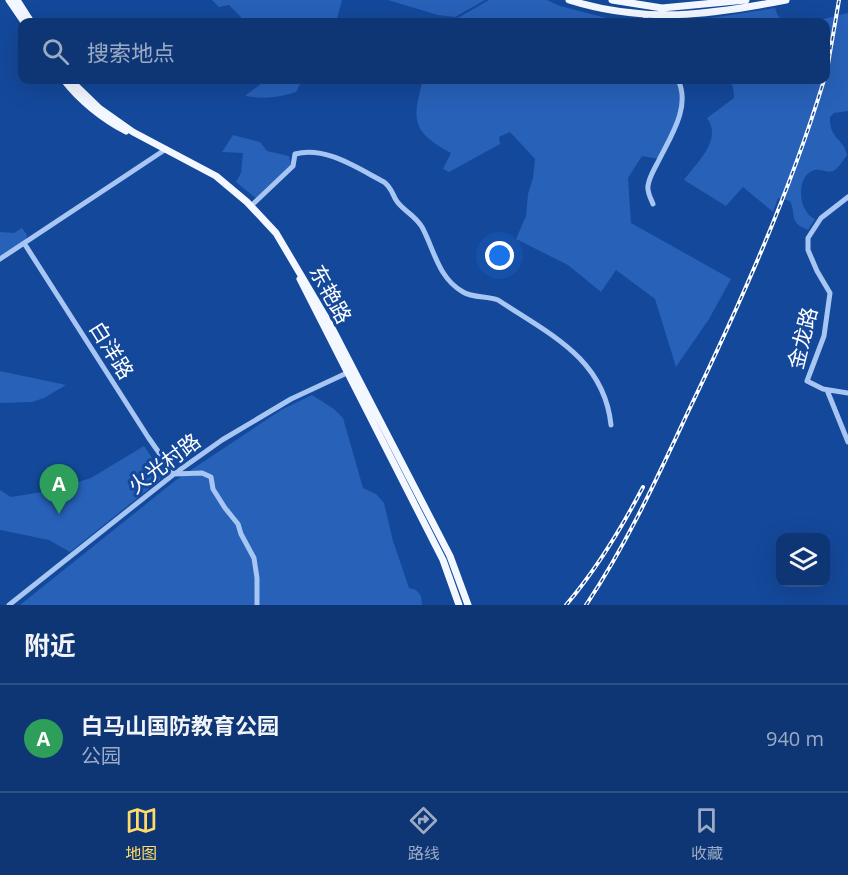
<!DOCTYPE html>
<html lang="zh">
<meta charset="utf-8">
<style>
:root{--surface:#0f3674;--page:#183e79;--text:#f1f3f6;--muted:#9babc5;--line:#2f5086;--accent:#ffdb69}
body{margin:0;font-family:"Open Sans","Noto Sans SC",sans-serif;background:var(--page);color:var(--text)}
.controls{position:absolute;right:18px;bottom:18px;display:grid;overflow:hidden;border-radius:12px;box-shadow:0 6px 24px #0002}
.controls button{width:54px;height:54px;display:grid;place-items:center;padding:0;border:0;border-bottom:2px solid var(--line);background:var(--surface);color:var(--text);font:30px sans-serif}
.you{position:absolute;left:500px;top:256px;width:21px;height:21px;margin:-15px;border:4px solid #fff;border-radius:50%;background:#1a73e8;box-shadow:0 0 0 9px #1a73e833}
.badge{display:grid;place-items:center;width:39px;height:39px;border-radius:50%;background:var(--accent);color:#fff;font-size:20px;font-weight:700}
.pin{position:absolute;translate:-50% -50px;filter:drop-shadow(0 2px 3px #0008)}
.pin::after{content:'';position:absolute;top:32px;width:21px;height:18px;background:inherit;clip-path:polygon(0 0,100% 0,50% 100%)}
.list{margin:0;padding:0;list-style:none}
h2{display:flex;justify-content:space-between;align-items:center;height:78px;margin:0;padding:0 24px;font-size:26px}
h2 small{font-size:20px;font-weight:400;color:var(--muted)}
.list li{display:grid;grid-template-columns:39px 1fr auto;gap:18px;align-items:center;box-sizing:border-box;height:108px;padding:0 24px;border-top:2px solid var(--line)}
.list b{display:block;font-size:22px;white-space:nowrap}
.list p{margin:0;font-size:20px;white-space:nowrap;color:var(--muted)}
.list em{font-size:20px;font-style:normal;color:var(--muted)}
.icon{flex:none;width:33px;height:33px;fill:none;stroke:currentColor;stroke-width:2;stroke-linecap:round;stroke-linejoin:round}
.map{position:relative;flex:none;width:848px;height:605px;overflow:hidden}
.search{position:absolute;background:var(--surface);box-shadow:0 6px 24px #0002;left:18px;right:18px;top:18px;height:66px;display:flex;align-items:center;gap:15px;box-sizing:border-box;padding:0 21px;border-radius:12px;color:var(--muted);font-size:22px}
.sheet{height:186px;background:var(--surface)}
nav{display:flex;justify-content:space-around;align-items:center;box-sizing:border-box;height:84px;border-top:2px solid var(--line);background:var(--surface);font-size:16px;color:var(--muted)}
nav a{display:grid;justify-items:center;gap:3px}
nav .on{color:var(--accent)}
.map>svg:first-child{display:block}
.green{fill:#2761b8}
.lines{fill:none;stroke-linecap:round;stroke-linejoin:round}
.minor{stroke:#a8c6f3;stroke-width:5}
.major{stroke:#f3f7ff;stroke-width:7}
.rail-casing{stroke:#fff;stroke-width:4}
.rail{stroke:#14489a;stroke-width:1.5;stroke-dasharray:4.5;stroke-linecap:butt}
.labels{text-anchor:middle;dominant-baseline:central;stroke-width:6;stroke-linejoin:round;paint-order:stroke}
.street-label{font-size:21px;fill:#fff;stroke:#14489a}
</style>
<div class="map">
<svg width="848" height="605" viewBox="0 0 848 605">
<rect width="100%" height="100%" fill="#14489a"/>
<path class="green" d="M212 0H342L336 22H239L241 17 229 5 219 7Z
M388 0H485L455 17 438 15Z
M489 0H547L560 6 610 19 642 22H451Z
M775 8 778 16 785 22H700L698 20Z
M848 13V111L834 113 830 117C829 139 844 139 847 155 844 159 840 166 835 170 828 175 820 167 812 171 795 179 799 213 815 219L808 230C788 222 797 216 790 201L778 198 773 212 743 187 726 206 684 180C696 163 723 140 707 118L734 98 733 87 729 80H826V22H812Z
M266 80H302L296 92C278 98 263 99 245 96Z
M423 80H678C690 105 671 136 659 159L642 156 628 178 631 223 731 279 709 319 676 367 655 299 616 270 601 292 568 265 516 239 526 216 528 194 533 178 535 159 510 132 499 137 500 144 449 172 443 169 451 153C411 131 412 120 423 80Z
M233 135 260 142 267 151 289 156 291 165 257 199 236 182 241 173 243 153 222 152Z
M22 228 27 235 26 239 0 257V232L14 233Z
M0 371 66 385 44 398 32 402 0 403Z
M312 395 334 409 343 418 363 488 376 494 384 503 393 541 409 588 416 590 421 596 422 605H20L176 480 281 410Z
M144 446 161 471 160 480 70 552 49 540 0 530V490L11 497 49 491 91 478Z"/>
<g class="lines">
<path class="minor" d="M644 14 648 22
M848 197 821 218 808 238V250L817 271 830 293 824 336 807 381 823 389 848 393
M653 204C651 199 647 192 648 186 649 177 655 168 659 160 671 136 691 106 678 80
M251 206 293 166 295 154C326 146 357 168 384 182 391 187 392 193 396 200 402 210 414 214 422 227 434 249 438 278 463 292 473 298 487 296 498 300 549 334 604 358 611 425
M24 243 148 437 174 474 202 473 211 477 213 489 225 508 238 524 241 534 254 558 257 578V605
M0 259 166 149
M827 390 848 442
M9 605 174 474 222 440 291 399 349 372"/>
<path class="major" d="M9 0 24 22
M17 0 31 22
M569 0C645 24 710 15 786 0
M612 0 662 8 746 0
M64 80C79 100 103 119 126 131
M70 80 99 108 133 132 216 176 247 202 276 233 331 326 450 556 468 605
M300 279 443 560 459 605"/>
<g class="rail-casing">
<path id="rail" d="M826 76 839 0
M566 605C596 570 621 529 643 487
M586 605C627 544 657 478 688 412 740 304 789 195 824 80"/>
</g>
<use href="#rail" class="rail"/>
</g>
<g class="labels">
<g class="street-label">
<text transform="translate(331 294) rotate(61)">东艳路</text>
<text transform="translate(802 338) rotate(-76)">金龙路</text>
<text transform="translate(112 350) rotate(58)">白洋路</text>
<text transform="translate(164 463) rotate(-37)">火光村路</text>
</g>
</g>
</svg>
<div class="controls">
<button><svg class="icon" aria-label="layers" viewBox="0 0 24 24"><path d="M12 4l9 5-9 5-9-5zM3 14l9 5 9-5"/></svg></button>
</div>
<div class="you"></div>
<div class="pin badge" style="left:59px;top:514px;background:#2e9e5b">A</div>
<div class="search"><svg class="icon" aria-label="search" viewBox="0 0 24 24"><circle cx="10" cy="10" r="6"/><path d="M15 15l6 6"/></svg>搜索地点</div>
</div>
<section class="sheet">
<h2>附近<small></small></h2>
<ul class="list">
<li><span class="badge" style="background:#2e9e5b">A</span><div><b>白马山国防教育公园</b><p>公园</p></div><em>940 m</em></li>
</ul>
</section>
<nav>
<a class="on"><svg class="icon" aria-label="map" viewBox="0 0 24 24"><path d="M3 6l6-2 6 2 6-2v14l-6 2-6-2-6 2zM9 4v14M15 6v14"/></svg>地图</a>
<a><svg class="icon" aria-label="directions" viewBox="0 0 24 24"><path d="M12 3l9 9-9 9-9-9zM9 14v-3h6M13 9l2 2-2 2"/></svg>路线</a>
<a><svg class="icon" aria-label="saved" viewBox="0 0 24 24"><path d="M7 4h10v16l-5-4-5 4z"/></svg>收藏</a>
</nav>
